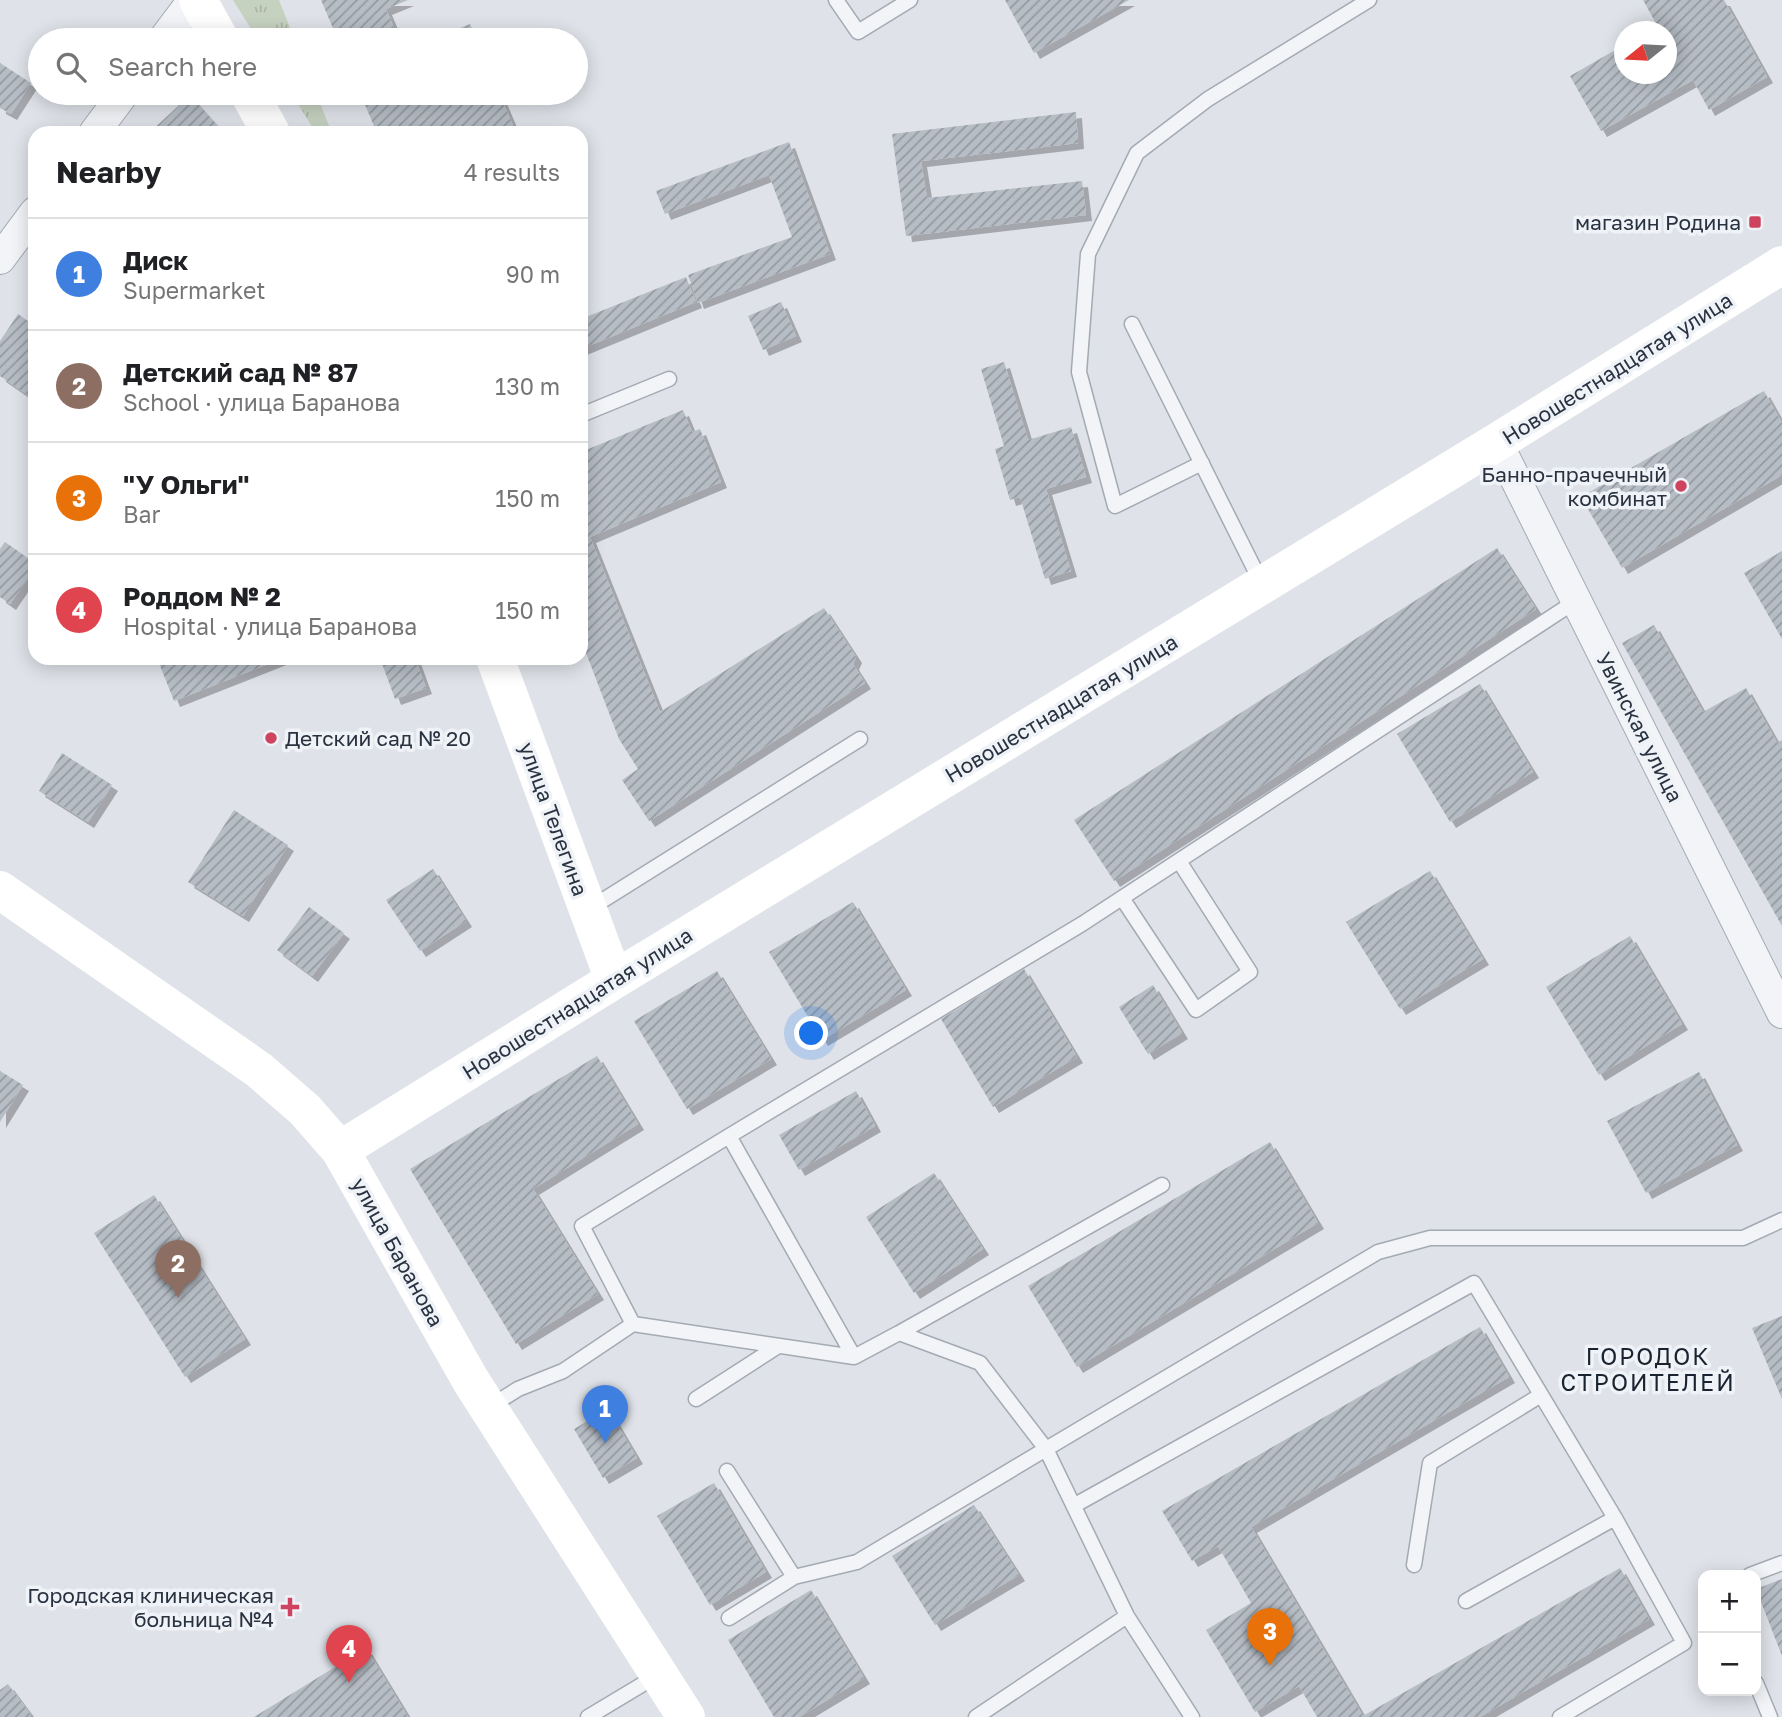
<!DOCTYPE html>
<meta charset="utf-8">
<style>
:root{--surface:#fff;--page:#f6f6f6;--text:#202124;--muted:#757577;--line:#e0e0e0;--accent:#1a73e8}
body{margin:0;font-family:"Golos Text",sans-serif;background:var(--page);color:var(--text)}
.controls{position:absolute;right:21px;bottom:21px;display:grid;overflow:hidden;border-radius:14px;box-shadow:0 4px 18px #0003}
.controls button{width:63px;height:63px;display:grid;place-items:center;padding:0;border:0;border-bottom:2px solid var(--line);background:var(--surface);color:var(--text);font:35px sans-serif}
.compass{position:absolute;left:1614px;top:21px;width:63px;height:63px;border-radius:50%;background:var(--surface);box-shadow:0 4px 18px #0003;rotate:252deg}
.you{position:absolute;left:812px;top:1034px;width:24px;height:24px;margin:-18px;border:5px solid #fff;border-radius:50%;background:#1a73e8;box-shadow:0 0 0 10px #1a73e833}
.badge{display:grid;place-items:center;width:46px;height:46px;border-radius:50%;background:var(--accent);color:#fff;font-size:23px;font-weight:700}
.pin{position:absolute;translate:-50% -58px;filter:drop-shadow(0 2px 4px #0008)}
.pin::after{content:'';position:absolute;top:37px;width:24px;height:21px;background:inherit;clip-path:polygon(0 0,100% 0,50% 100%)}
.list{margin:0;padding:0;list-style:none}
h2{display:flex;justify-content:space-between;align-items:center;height:91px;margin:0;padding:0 28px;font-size:30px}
h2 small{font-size:23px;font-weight:400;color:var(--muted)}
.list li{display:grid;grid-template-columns:46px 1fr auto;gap:21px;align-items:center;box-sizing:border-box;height:112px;padding:0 28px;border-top:2px solid var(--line)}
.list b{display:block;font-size:26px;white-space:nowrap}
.list p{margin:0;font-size:23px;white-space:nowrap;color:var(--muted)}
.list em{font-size:23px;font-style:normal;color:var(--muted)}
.icon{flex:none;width:38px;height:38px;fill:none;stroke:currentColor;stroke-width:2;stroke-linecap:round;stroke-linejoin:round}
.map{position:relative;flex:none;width:1782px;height:1717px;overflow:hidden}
.search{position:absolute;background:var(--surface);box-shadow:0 4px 18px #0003;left:28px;top:28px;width:560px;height:77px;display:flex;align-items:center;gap:18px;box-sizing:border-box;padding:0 24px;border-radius:38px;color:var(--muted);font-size:26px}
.panel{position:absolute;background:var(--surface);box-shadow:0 4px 18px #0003;left:28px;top:126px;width:560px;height:539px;border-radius:21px}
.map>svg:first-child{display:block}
.grass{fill:url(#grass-tufts)}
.building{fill:url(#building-hatch);filter:url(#shadow)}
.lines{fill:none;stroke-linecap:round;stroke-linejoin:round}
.lane-casing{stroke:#a4aab3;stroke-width:17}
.street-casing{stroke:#a4aab3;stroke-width:32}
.lane{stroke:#f2f4f7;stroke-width:14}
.street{stroke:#f2f4f7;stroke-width:30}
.secondary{stroke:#fff;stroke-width:38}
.poi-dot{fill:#ce4460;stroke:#eff2f6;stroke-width:2.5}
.labels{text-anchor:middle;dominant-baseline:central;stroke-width:7;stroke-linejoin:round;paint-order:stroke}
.poi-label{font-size:21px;fill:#283240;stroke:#eff2f6;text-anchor:end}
.street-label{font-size:21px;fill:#283240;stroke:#eff2f6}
.neighbourhood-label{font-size:23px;letter-spacing:2px;fill:#1a2330;stroke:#eff2f6}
</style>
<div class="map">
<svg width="1782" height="1717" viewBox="0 0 1782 1717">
<defs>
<pattern id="grass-tufts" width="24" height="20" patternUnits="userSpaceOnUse" patternTransform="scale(1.75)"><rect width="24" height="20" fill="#c6d2c0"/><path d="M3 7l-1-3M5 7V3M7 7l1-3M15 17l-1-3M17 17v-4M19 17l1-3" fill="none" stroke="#aab5a6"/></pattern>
<pattern id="building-hatch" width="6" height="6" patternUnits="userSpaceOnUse" patternTransform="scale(1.75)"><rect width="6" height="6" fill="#b6bdc5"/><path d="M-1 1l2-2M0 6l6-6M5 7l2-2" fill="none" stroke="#949aa1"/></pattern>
<filter id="shadow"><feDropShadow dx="6" dy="6" stdDeviation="0" flood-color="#0004"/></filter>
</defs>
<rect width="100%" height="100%" fill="#dfe3e9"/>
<path class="grass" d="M233 0H279L295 40H258Z
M291 93H316L332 133H316Z"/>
<path class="building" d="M321 0H408L386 9 399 40H338Z
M1005 0H1129L1034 53Z
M1643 0H1724L1767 77 1709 110 1693 80 1601 131 1570 76 1624 45V74H1666V32H1649L1658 27Z
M470 24 477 40H432Z
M0 63 31 83 11 114 0 108Z
M360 93H499L516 133H377Z
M190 95 224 133H149Z
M1076 112 1078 143 921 161 927 198 1082 181 1086 215 906 236 892 134Z
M789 142 830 254 698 303 688 275 792 237 769 175 665 214 656 191Z
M686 277 696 302 581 349V319Z
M781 302 796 336 763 350 748 316Z
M18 314 35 326V400L0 376V341Z
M1004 362 1028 440 1071 427 1086 477 1046 489 1071 571 1045 579 1020 497 1010 500 995 449 1004 446 981 369Z
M1764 391 1782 423V475L1622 568 1581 497Z
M683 410 692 432 700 429 721 482 590 537 660 712 824 608 856 657 853 664 865 683 649 821 622 780 638 769 619 739 581 640V452Z
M5 542 35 563V567L10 604 0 597V549Z
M1497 548 1536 609 1114 881 1074 820Z
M1782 551V639L1744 573Z
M1654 625 1703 712 1746 688 1777 743 1782 740V926L1622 643Z
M157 658H283L174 701Z
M380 658H415L426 688 395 699Z
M1480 684 1533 772 1450 822 1397 734Z
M62 753 112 785 88 822 39 791Z
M234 810 288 845 243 916 188 882Z
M433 869 466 921 420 951 386 900Z
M1430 871 1483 959 1400 1009 1346 922Z
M853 902 906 990 822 1040 769 952Z
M309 907 344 933 312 976 277 950Z
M1630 936 1682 1024 1599 1075 1546 987Z
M1024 969 1077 1057 993 1107 941 1019Z
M717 971 771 1059 687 1109 634 1021Z
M1153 985 1182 1033 1148 1054 1119 1007Z
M597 1056 638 1124 533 1189 598 1294 516 1344 410 1169Z
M0 1071 23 1085 0 1122Z
M1699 1072 1737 1145 1646 1193 1607 1121Z
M856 1091 875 1126 799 1170 779 1135Z
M1270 1142 1318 1223 1077 1367 1028 1286Z
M934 1173 983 1249 914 1293 866 1217Z
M154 1195 245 1339 185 1377 94 1233Z
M1782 1316V1399L1752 1328Z
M1480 1327 1509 1377 1251 1527 1363 1716 1620 1568 1649 1619 1480 1717H1317L1299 1686 1255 1712 1206 1630 1251 1603 1218 1546 1192 1561 1162 1511Z
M608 1409 637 1458 603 1478 574 1429Z
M714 1483 766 1572 710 1605 657 1516Z
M974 1505 1019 1575 935 1625 892 1556Z
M1782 1579V1656L1756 1589Z
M811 1590 864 1678 799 1717H774L728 1640Z
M366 1648 408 1717H254Z
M8 1684 31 1715 28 1717H0V1690Z"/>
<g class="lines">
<g class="lane-casing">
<path id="lane" d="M836 0 858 32 910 0
M1132 324 1262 584
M581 415 669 379
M1202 463 1115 506 1079 372 1088 254 1137 153 1208 99 1369 0
M1122 898 1196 1010 1250 972 1179 861
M589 909 860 739
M633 1324 582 1226 729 1136
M899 1333 1162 1185
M854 1357 729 1136 1082 924 1576 601
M696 1399 778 1346
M488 1408 518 1389 563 1371 633 1324 854 1357 899 1333 980 1363 1046 1449 1378 1252 1430 1238H1743L1782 1220
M727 1471 794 1577
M1075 1505 1474 1283 1615 1518 1684 1643 1560 1717
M1414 1565 1430 1463 1541 1395
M1750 1575 1782 1563
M1466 1601 1615 1518
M729 1618 794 1577 857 1562 1046 1449 1127 1616 1192 1717
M1756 1683 1770 1717
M588 1717 658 1675
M976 1717 1127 1616"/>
</g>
<g class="street-casing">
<path id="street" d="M163 40 193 0
M94 133 124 93
M0 259 35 212
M1497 442 1782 1013"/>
</g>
<use href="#lane" class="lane"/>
<use href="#street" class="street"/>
<path class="secondary" d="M198 0 220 40
M249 93 271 133
M495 658 614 980
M0 890 259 1070 305 1110 340 1150 471 1381 686 1717
M340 1150 614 980 1497 442 1782 265"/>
</g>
<g class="poi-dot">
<rect x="1748" y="215" width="14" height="14" rx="3.5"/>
<circle cx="1681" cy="486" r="7"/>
<circle cx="271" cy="738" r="7"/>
<path d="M286.5 1596.5h7v7h7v7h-7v7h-7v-7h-7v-7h7z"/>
</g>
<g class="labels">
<g class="poi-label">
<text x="1741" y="222">магазин Родина</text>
<text x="1667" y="474">Банно-прачечный<tspan x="1667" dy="24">комбинат</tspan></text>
<text x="285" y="738" text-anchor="start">Детский сад № 20</text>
<text x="274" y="1595">Городская клиническая<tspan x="274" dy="24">больница №4</tspan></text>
</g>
<g class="street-label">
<text transform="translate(1617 368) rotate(-32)">Новошестнадцатая улица</text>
<text transform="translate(1061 708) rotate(-31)">Новошестнадцатая улица</text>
<text transform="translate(1640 727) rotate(63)">Увинская улица</text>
<text transform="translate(554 819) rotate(70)">улица Телегина</text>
<text transform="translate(577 1003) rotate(-32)">Новошестнадцатая улица</text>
<text transform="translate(398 1252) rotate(61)">улица Баранова</text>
</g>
<g class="neighbourhood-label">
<text x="1648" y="1356">ГОРОДОК<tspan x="1648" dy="26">СТРОИТЕЛЕЙ</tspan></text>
</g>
</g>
</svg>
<div class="controls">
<button>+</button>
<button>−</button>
</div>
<svg class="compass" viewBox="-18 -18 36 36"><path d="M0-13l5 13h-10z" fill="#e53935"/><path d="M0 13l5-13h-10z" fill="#757577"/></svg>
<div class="you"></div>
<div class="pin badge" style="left:605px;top:1443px;background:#3f7fe0">1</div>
<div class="pin badge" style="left:178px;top:1298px;background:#8d6e63">2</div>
<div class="pin badge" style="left:1270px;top:1666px;background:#e8710a">3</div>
<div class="pin badge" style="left:349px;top:1683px;background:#e0444e">4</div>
<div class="search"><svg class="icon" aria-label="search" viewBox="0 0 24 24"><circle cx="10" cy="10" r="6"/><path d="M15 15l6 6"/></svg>Search here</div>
<section class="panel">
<h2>Nearby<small>4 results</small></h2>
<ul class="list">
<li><span class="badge" style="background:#3f7fe0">1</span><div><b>Диск</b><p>Supermarket</p></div><em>90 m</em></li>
<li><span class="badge" style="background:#8d6e63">2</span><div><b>Детский сад № 87</b><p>School · улица Баранова</p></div><em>130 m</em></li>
<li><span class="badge" style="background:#e8710a">3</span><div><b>&quot;У Ольги&quot;</b><p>Bar</p></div><em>150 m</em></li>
<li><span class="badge" style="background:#e0444e">4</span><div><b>Роддом № 2</b><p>Hospital · улица Баранова</p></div><em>150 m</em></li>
</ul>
</section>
</div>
